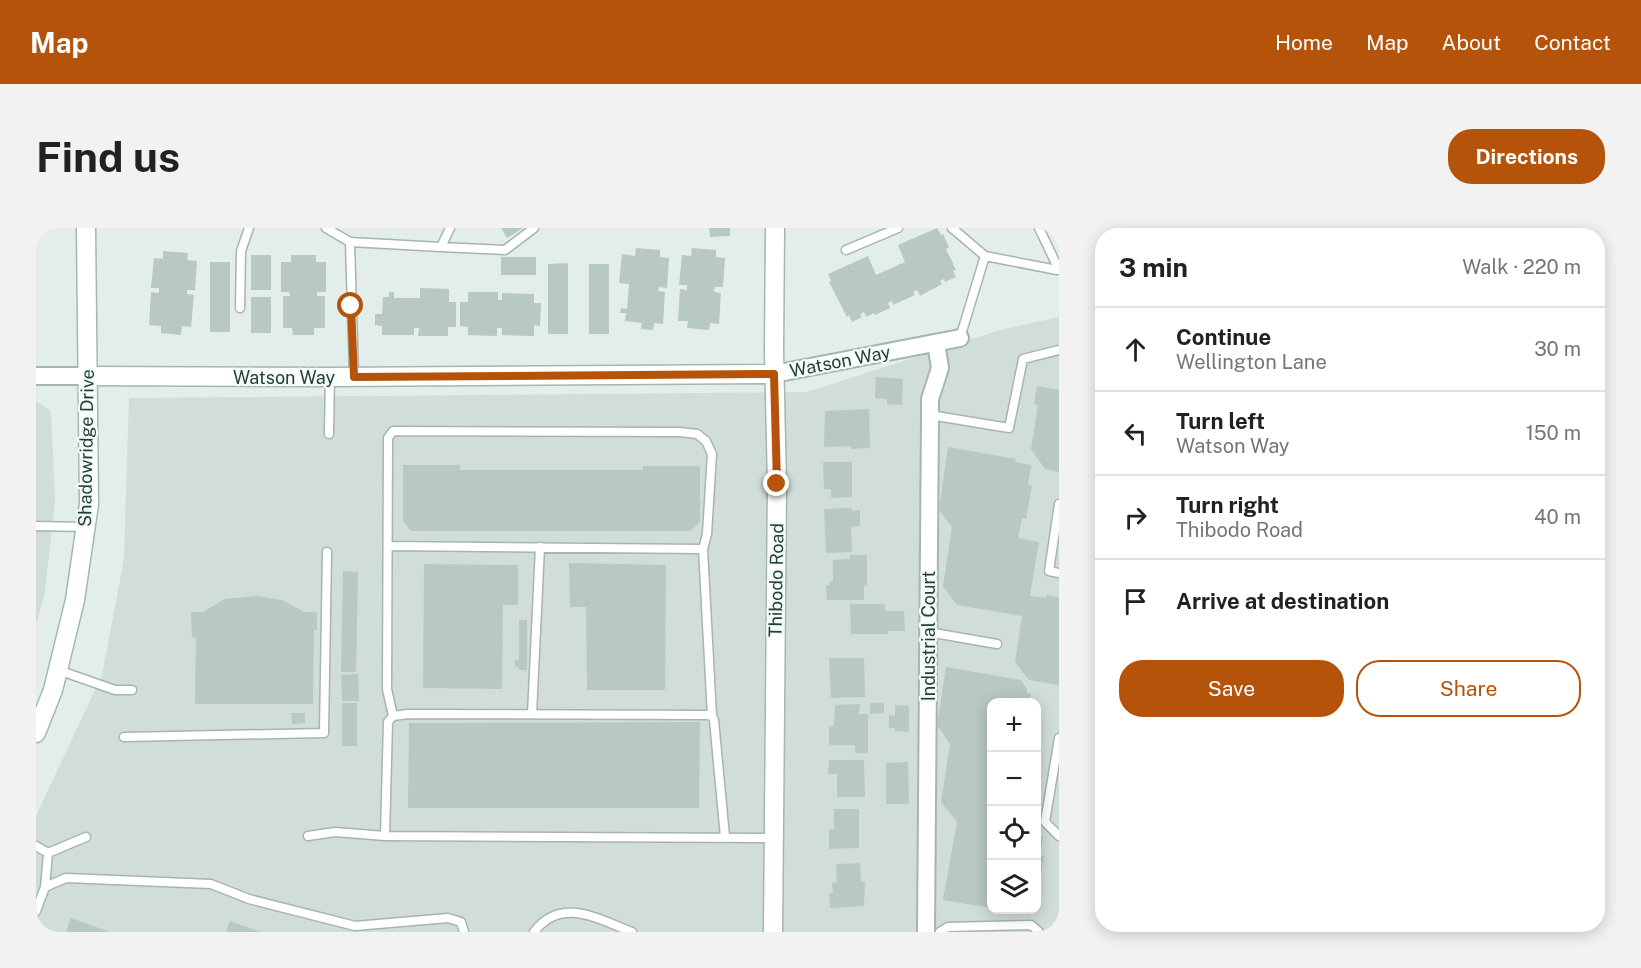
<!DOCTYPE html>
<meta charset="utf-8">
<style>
:root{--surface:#fff;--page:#f2f2f2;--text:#202124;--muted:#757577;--line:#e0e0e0;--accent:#b45309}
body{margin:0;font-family:"Public Sans",sans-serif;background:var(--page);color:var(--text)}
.controls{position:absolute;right:18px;bottom:18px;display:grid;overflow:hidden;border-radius:12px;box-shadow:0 3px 15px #0003}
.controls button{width:54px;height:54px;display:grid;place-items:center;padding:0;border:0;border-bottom:2px solid var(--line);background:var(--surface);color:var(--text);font:30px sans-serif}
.stop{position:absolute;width:18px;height:18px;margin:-14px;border:4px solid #b45309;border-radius:50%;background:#fff}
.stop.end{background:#b45309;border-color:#fff;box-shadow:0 2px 6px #0008}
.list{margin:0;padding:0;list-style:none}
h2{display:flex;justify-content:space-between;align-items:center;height:78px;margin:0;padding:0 24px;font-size:26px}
h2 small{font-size:20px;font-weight:400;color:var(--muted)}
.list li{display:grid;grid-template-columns:39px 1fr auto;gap:18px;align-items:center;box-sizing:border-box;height:84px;padding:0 24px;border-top:2px solid var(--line)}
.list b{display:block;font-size:22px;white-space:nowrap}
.list p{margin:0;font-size:20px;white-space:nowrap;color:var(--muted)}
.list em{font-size:20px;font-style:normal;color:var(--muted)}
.actions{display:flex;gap:12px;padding:18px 24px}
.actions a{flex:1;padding:14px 0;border:2px solid var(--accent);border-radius:24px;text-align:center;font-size:21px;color:var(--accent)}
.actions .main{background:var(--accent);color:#fff}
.icon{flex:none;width:33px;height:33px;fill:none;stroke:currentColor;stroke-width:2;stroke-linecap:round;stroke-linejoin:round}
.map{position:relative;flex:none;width:1023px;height:704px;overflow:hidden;border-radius:24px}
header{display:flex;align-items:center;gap:36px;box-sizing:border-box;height:84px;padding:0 30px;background:var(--accent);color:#fff}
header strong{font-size:28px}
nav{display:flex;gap:33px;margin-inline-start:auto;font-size:21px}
.intro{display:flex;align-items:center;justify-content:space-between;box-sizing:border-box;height:144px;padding:0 36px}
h1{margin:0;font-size:42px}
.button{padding:15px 27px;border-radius:24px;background:var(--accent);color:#fff;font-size:21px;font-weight:700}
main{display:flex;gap:36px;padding:0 36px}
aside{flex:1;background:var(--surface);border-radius:24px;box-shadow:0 3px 15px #0003}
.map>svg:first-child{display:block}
.built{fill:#d1ddd8;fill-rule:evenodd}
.building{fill:#b8c8c2}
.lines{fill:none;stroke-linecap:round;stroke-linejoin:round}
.service-casing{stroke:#a5b5b1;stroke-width:11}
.minor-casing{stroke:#a5b5b1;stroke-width:20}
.tertiary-casing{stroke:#a5b5b1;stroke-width:21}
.secondary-casing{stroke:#a1b9b2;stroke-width:21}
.service{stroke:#fff;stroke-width:8}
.minor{stroke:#fff;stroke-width:16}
.tertiary{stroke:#fff;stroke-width:18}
.secondary{stroke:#fff;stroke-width:18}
.route{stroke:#b45309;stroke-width:8}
.labels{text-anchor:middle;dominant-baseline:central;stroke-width:4.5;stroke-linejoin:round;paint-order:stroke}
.street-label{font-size:18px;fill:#223f39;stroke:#f4faf7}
</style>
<header>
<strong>Map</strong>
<nav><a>Home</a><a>Map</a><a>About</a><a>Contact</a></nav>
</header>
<div class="intro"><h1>Find us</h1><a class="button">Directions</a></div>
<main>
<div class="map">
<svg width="1023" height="704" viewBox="0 0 1023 704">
<rect width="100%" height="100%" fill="#e3ede9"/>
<path class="built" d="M1023 89V704H0V588L66 447 88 331 93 170 771 164 964 102ZM956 475H1000V682H956Z
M0 173 15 183 19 273 9 363 0 397Z"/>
<path class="building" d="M465 0H487L471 10Z
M673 0H694V8L674 9Z
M901 0 905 7 907 6 913 19 910 21 920 42 917 43 920 49 909 54 908 51 904 53 906 56 884 68 881 62 877 64 879 67 857 77 856 73 852 75 854 80 839 87 838 85 830 89 828 84 824 86 826 89 816 94 813 87 811 89 793 54 795 53 792 46 832 28 840 47 869 34 862 17Z
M600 20 624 22V29L633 30 631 60 623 59 622 63 629 64 627 96 618 95 617 102 605 101 606 95 589 93 590 85H584L585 80 591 81 593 56 583 55 586 26 599 28Z
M656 20 680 22V29L689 30 687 59H679L678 64 685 65 683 96 674 95 673 102 651 100 652 93H642L644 61 651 62V57H643L646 27 655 28Z
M127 23 152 25 151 32 161 33 159 62H151V66L158 67 155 99 146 98 145 107 125 105V98L113 97 115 64 123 65V60H115L118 30 127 31Z
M215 27H235V62H215Z
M255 27H280V34H290V64H281V68H289V100H278V107H257L256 100H247V68H254L253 64H245V34H255Z
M465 29H500V47H465Z
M174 34H194V104H174Z
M532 35V106H512V36Z
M553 36H573V106H553Z
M384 60 413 61V74H420V99H412V108H382L383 100H378V107H346V98L339 97V86H346L347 69H353V64H358V70H384Z
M432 64H462V72H466V65L498 66V75H505L504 98 498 97V108L466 107V100H461V108L432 107V99L424 98V74H432Z
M215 69H235V105H215Z
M840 149 867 151 866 177 851 176V171L839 170Z
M1001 158 1023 162V244L1009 241 995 221 1002 178 998 175Z
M833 181 834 220 815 221V218L788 219 789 183Z
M912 219 980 231 979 234 995 237 992 257 996 258 990 291 986 290 982 310 1003 314 994 368 1010 370 1011 367 1023 369V457L993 452 979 434 986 388 921 377 907 358 916 299 903 282Z
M787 234H816V269L795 270V261H788Z
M367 237H424V242H607V238H664V294L654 303H375L367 293Z
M815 280 816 283 824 282V298L815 299 816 324 790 325 788 281Z
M814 327H831V358H828V372H791L790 357H794V353H797V332L814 331Z
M533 335 630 337 629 462H551L550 379H534Z
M388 336 482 337V377H467L466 461 387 460Z
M307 343 322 344 320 444H305Z
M220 368 246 372 268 384H281V402H278L277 476H159L160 410H156L155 384H167L189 371Z
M814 376H849V383H868L869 403H852V406H815Z
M483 392H491V442H483V439H479V432H483Z
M793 430H828L829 469 795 470Z
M910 439 985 452 991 461V465L995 466 994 475H956V680L907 672 921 594 905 574 914 516 901 497Z
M322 446 323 473H306L305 447Z
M306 475H321V518H306Z
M834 475H848V485L834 486Z
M824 476 823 486H832V525H819V517H793V498H798L799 477Z
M859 477 873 478V504L859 503V500H853V487L859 488Z
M255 485H269V495L256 496Z
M664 494 663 580H372L373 495Z
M793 532H828L829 569H801V546H792Z
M872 534 873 576H850V535Z
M798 581H823V620L793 621V601H798Z
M1000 607 1007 609 1004 628H1008L1002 663H1000Z
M824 635 825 654H829L828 678 794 680 793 665H797L796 655 801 654 800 636Z
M970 682H995L994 687Z
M35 690 74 704H30Z
M194 693 224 704H190Z"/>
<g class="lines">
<g class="service-casing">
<path id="service" d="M290 0 314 14 405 19
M414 0 405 19 469 22 498 0
M916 0 949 28 1021 42
M1003 0 1023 42
M314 14 318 149
M810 22 862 0
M204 80 205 23 213 0
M924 110 949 28
M894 187 973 200 987 131 1023 122
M293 206 294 149
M1023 276 1013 343 1023 345
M0 298 49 299
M352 318 667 321
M892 404 961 416
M22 442 79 462H96
M496 486 504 319
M357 488 351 461 352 210 357 203 644 204 661 206 670 213 676 226 671 306 667 321 676 488
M88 509 288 505 291 324
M1023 510 1009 594 1023 608
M272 608 299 604 349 608 738 610
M349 608 352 494 357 488 372 486 672 487 676 488 678 492 689 609
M0 618 12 625 50 609
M9 659 12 625
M0 683 9 659 30 650 175 656 213 671 319 698 412 690 425 694 428 704
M498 704C525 668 562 691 596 704
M904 704 912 699 995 697 1003 704"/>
</g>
<g class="minor-casing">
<path id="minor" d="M738 146 924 110
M0 148H51
M890 704 894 187V171L904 140 900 115"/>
</g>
<g class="tertiary-casing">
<path id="tertiary" d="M51 148 294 149 738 146
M737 704 741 257 738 123 739 0"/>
</g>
<g class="secondary-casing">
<path id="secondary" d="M0 505 17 462 39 372 53 276 50 0"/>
</g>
<use href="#service" class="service"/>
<use href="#minor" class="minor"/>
<use href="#tertiary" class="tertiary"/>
<use href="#secondary" class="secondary"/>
</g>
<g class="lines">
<path class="route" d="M315 78 318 149 738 146 741 256"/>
</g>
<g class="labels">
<g class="street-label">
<text transform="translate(804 133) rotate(-11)">Watson Way</text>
<text x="248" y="149">Watson Way</text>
<text transform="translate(50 220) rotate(-89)">Shadowridge Drive</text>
<text transform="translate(740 352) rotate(-89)">Thibodo Road</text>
<text transform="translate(892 408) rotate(-90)">Industrial Court</text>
</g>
</g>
</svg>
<div class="controls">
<button>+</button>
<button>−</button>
<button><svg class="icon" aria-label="locate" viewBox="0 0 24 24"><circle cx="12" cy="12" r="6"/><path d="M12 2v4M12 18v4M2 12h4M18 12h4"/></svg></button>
<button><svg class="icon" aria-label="layers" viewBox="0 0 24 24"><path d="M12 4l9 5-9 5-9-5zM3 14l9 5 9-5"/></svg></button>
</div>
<div class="stop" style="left:315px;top:78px"></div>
<div class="stop end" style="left:741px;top:256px"></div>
</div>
<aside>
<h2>3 min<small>Walk · 220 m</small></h2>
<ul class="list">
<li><svg class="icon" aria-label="ahead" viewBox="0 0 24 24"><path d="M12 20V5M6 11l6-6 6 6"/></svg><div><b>Continue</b><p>Wellington Lane</p></div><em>30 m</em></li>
<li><svg class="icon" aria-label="left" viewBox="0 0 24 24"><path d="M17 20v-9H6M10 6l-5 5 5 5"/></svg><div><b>Turn left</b><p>Watson Way</p></div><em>150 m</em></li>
<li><svg class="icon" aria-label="right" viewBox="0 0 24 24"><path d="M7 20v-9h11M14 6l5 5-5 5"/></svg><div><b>Turn right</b><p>Thibodo Road</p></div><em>40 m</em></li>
<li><svg class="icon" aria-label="arrive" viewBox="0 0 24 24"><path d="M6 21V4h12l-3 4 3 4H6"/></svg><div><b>Arrive at destination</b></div></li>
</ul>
<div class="actions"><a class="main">Save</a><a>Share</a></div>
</aside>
</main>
